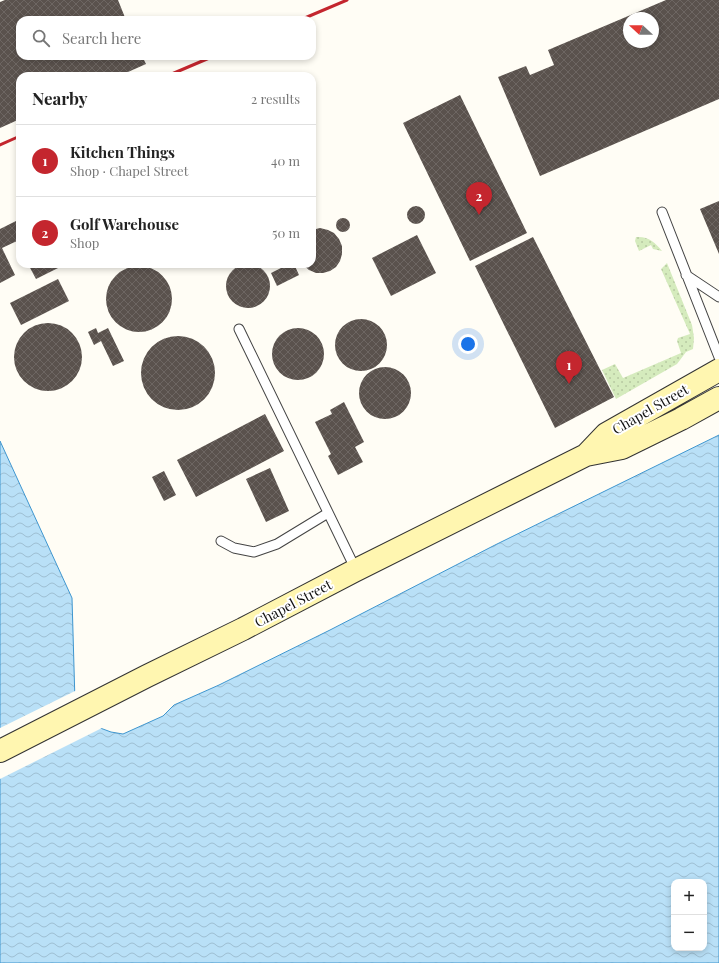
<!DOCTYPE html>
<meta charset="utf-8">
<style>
:root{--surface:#fff;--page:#f2f2f2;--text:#222;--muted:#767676;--line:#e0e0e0;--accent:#c4262e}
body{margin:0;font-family:"Playfair Display",serif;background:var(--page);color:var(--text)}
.controls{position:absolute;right:12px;bottom:12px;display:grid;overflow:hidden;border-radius:8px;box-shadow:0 2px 6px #0003}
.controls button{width:36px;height:36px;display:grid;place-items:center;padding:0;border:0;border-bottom:1px solid var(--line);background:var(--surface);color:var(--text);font:20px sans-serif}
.compass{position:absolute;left:623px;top:12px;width:36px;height:36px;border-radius:50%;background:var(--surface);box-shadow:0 2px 6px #0003;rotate:291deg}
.you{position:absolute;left:468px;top:344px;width:14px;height:14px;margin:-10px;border:3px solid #fff;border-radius:50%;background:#1a73e8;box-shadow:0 0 0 6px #1a73e833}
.badge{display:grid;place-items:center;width:26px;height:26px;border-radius:50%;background:var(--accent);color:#fff;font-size:13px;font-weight:700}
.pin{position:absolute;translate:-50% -33px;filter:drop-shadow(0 1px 2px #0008)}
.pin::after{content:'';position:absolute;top:21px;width:14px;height:12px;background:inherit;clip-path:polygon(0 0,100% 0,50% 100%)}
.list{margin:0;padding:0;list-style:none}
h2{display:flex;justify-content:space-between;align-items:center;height:52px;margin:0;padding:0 16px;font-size:17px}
h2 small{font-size:13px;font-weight:400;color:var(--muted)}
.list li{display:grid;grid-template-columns:26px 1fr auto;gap:12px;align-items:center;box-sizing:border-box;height:72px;padding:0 16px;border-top:1px solid var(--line)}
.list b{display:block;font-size:15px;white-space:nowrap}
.list p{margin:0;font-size:13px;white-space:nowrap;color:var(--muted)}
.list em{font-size:13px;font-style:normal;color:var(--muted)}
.icon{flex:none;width:22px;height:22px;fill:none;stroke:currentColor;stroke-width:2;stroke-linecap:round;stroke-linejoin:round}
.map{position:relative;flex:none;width:719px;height:963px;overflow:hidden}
.search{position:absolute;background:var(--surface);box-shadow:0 2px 6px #0003;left:16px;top:16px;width:300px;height:44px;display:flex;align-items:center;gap:10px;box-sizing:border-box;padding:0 14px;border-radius:12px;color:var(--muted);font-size:15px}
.panel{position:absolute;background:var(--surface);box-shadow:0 2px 6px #0003;left:16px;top:72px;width:300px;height:196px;border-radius:12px}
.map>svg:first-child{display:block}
.green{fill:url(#green-dots)}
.water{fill:url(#water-waves);stroke:#3f96cf;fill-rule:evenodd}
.pier{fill:#fffdf5}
.building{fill:url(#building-cross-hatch);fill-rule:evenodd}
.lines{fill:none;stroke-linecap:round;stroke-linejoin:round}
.service-casing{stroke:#444;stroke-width:11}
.secondary-casing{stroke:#333;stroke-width:24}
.service{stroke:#fff;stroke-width:9}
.secondary{stroke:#fff6b0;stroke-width:22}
.rail{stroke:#c4262e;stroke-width:3}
.labels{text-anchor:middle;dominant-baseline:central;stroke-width:4;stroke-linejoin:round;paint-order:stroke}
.street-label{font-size:14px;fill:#111;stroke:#fff}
</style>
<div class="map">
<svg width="719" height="963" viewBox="0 0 719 963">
<defs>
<pattern id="green-dots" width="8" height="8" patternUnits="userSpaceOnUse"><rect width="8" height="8" fill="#d5ebbd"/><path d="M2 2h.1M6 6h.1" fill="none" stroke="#b6c8a1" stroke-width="1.8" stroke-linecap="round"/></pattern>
<pattern id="water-waves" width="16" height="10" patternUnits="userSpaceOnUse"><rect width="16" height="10" fill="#b9e0f7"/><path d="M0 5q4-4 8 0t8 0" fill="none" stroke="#9ebfd3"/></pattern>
<pattern id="building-cross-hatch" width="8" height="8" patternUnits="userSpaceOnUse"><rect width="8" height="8" fill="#5a524d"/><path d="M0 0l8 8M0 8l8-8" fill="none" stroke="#6d6662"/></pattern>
</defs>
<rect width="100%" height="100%" fill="#fffdf5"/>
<path class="green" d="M636 237C648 236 655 242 662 251L653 249 651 245 639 251 635 241Z
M667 263 692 325 694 338 693 349 686 352 677 364 616 399 602 370 615 364 623 378 681 353 677 341 678 338 690 334 661 269Z"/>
<path class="water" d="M719 435V963H0V441L72 598 75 702 92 725 111 732 123 734 163 716 174 705 219 685 330 630 495 545ZM674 882H704V948H674Z"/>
<path class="pier" d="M77 690V702L93 723 104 727 0 779V728Z"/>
<path class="building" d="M5 0H118L126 20H20V56H142L146 64 119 76H20V119L0 128V2Z
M666 0H719V99L540 176 498 77 526 66 530 75 554 65 548 50ZM629 18H653V42H629Z
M460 95 527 233 470 261 403 123Z
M719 201V254L700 209Z
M407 215a9 9 0 1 1 18 0a9 9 0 1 1-18 0Z
M336 225a7 7 0 1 1 14 0a7 7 0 1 1-14 0Z
M20 219V248L17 241 2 248 15 275 0 283V229Z
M320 228 328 230 334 233 339 239 342 246V254L340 261 336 267 330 271 323 273H316L309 270 302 264H312V230Z
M417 235 436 273 391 296 372 258Z
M533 237 614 397 555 428 475 266Z
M226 286a22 22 0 1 1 44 0a22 22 0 1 1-44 0Z
M28 264H66L36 279Z
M289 264H294L299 275 277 286 271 273Z
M106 299a33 33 0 1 1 66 0a33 33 0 1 1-66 0Z
M58 279 69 301 21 325 10 303Z
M335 345a26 26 0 1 1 52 0a26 26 0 1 1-52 0Z
M14 357a34 34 0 1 1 68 0a34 34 0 1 1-68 0Z
M96 328 98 333 108 328 124 361 113 366 101 341 94 345 88 332Z
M272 354a26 26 0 1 1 52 0a26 26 0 1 1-52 0Z
M141 373a37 37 0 1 1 74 0a37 37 0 1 1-74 0Z
M359 393a26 26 0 1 1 52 0a26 26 0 1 1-52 0Z
M344 402 364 442 355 447 363 462 338 475 328 456 331 454 315 422 332 414 330 410Z
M265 414 284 451 196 497 177 460Z
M270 468 289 511 266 522 246 479Z
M164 471 176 495 164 501 152 477Z"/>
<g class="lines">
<g class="service-casing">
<path id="service" d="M662 212 719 357
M686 275 719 297
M239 329 356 570
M221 541 234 548 254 552 277 544 328 513"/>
</g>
<g class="secondary-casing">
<path id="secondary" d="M586 455 606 434 719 370
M0 751 147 676 243 629 354 571 586 455 622 448 681 419 719 398"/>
</g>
<use href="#service" class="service"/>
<use href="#secondary" class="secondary"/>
<path class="rail" d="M300 20 347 0
M167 76 214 56
M0 145 20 136"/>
</g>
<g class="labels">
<g class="street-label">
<text transform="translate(650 409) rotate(-30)">Chapel Street</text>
<text transform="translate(293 603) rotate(-28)">Chapel Street</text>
</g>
</g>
</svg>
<div class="controls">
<button>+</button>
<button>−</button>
</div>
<svg class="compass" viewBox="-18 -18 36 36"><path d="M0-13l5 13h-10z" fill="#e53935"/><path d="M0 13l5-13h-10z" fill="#767676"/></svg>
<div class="you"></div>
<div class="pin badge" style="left:569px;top:384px">1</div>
<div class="pin badge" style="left:479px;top:215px">2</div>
<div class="search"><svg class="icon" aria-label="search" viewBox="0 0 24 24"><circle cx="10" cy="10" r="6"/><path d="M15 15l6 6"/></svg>Search here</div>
<section class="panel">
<h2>Nearby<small>2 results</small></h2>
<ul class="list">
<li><span class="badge">1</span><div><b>Kitchen Things</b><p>Shop · Chapel Street</p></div><em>40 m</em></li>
<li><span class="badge">2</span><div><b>Golf Warehouse</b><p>Shop</p></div><em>50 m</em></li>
</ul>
</section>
</div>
